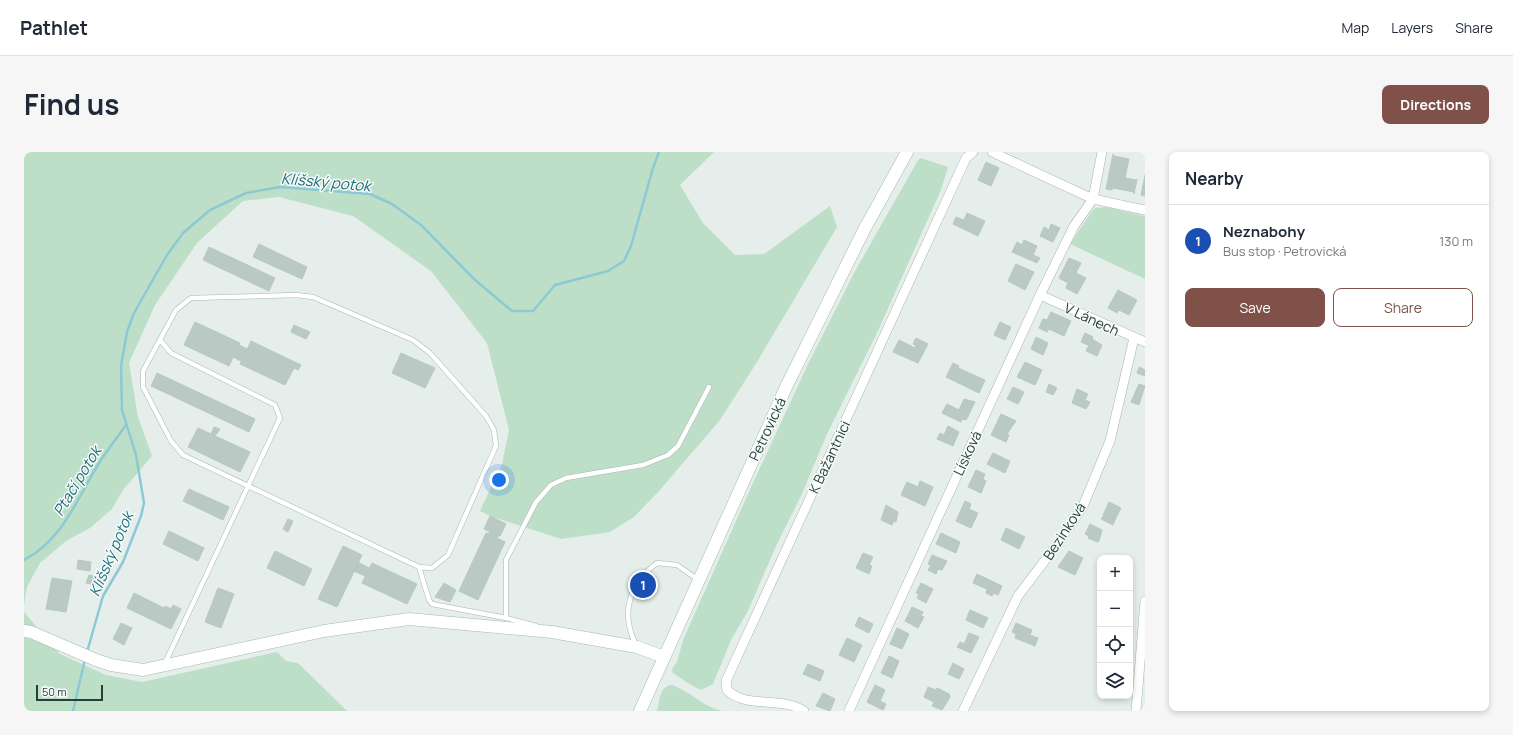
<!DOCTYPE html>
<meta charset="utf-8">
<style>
:root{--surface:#fff;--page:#f6f6f7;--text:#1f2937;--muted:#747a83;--line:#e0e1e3;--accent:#7f5148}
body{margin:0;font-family:Manrope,sans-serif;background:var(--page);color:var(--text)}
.controls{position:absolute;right:12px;bottom:12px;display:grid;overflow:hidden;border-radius:8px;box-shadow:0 2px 6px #0003}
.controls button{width:36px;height:36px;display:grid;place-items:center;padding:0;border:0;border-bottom:1px solid var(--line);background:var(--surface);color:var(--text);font:20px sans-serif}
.scale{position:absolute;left:12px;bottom:10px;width:67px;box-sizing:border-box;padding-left:4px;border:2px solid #234139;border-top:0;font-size:11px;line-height:14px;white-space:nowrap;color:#234139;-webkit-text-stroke:3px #f6faf8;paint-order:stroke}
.you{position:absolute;left:475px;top:328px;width:14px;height:14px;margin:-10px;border:3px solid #fff;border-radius:50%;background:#1a73e8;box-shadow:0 0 0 6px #1a73e833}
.badge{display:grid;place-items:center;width:26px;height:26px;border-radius:50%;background:var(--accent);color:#fff;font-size:13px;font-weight:700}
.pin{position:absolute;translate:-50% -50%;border:2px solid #fff;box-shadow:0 1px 4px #0006}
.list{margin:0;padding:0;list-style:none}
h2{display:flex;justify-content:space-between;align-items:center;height:52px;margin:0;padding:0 16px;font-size:17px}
h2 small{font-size:13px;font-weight:400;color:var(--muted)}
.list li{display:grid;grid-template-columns:26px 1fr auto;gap:12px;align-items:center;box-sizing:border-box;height:72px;padding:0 16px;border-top:1px solid var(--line)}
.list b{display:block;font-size:15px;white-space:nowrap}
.list p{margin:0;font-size:13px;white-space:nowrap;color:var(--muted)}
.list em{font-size:13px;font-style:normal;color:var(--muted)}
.actions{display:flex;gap:8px;padding:12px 16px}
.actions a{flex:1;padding:9px 0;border:1px solid var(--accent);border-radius:8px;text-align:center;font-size:14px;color:var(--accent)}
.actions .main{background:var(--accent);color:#fff}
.icon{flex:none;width:22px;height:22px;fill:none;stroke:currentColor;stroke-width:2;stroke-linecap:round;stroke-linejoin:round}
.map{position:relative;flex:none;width:1121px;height:559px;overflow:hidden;border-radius:8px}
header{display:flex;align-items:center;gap:24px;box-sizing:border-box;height:56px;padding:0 20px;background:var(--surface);border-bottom:1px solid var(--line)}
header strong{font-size:19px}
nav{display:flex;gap:22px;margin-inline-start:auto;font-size:14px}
.intro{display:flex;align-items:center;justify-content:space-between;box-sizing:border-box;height:96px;padding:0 24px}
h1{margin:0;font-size:28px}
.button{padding:10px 18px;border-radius:8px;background:var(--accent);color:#fff;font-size:14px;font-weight:700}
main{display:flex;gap:24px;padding:0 24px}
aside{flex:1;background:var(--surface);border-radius:8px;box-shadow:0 2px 6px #0003}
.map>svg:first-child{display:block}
.green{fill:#bedfc7}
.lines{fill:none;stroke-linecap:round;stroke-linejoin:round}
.stream{stroke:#8dc9d4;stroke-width:2.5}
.building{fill:#bac9c3;stroke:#b7c8c1}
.lane-casing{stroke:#a7b7b1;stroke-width:5.5}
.street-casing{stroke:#a7b7b1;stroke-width:10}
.secondary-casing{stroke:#a3bab2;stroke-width:13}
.lane{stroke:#fff;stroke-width:4.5}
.street{stroke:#fff;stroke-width:9}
.secondary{stroke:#fff;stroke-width:12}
.labels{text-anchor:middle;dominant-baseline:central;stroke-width:3;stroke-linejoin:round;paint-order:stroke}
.street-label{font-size:14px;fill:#234139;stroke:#f6faf8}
.water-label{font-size:15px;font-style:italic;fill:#1c6f7f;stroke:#f6faf8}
</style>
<header>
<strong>Pathlet</strong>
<nav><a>Map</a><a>Layers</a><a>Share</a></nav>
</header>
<div class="intro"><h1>Find us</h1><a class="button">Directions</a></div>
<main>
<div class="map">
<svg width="1121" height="559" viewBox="0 0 1121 559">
<rect width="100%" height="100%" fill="#e5eeea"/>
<path class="green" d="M0 0H690L656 33 679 71 711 103 740 102 806 54 813 75 733 210 696 268 635 339 610 365 586 380 537 387 466 364 456 359 478 312 485 278 463 191 407 119 329 64 255 45 219 49 173 91 131 153 105 211 114 265 128 304 99 338 88 357 66 376 42 389 16 411 3 435 0 453Z
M897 6 924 15 917 38 853 181 803 282 778 342 752 394 724 459 707 488 689 532 677 538 667 533 649 521 648 517 653 510 659 488 728 333 784 212 830 121 894 8Z
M1082 55 1121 64V127L1046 92 1068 59 1071 56Z
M0 460 36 502 82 523 118 530 253 500 262 509 274 511 323 559H0Z
M648 533C668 540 676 553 698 559H633C636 549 635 534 648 533Z"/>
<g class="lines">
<path class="stream" d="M0 408C37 389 52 350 72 316 81 301 92 287 102 273
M63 500 79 444 99 410 117 364 120 351 112 303 98 258 97 214 103 180 110 161 143 103 159 81 186 58 222 41 256 35 346 42 368 52 397 73 450 127 488 159H509L531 133 584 119 600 109 607 94 629 16 635 0
M49 559 61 507"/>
</g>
<path class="building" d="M1089 2 1090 4 1105 7 1101 26 1112 28 1113 27 1110 42V40L1089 36 1088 38 1082 37Z
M962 10 975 16 967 34 954 28Z
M1121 23V44L1117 43Z
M943 61 961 69 954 84 929 72 932 65 940 68Z
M1027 72 1036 76 1029 90 1016 84 1020 75 1025 78Z
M1000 88 1013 94 1009 103 1016 106 1013 111 988 100 993 90 998 93Z
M235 92 283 115 278 127 229 105Z
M185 95 251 126 245 139 179 108Z
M1045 106 1057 111 1052 121 1062 126 1053 142 1042 136 1044 131 1035 126Z
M992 112 1010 120 1001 138 984 129Z
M1094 138 1113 148 1105 163 1095 158 1093 161 1084 156Z
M1027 160 1047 169 1040 184 1025 177 1023 180 1015 176 1019 167 1023 168Z
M171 170 216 191 215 193 223 197 217 209 209 205 205 214 160 193Z
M976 170 987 175 981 188 970 183Z
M270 173 286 180 282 187 267 180Z
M1061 181 1069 185 1064 193 1057 190Z
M1012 185 1024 191 1019 203 1007 197Z
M892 186 904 192 894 211 869 200 875 188 891 196 892 193 889 192Z
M1068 187 1078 193 1073 204 1062 199Z
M227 189 277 213 274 218 270 216 261 233 216 212Z
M377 201 411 216 401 236 368 221Z
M1001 210 1018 218 1011 233 993 225Z
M929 211 935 214 934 216 961 228 955 241 922 225Z
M1115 215 1121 218V224L1113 221Z
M133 221 231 267 225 280 127 234Z
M1025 232 1033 236 1029 243 1022 240Z
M1115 232 1121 234 1115 253 1107 250Z
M989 235 1000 240 994 252 983 247Z
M1053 237 1064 242 1061 248 1066 250 1062 257 1048 251Z
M940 247 951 250 942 268 938 267 937 270 918 261 923 252 935 258Z
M977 262 992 269 983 282 985 283 982 290 967 283Z
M924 274 935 280 929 294 913 287 916 281 920 283Z
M190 275 196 277 191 284 226 300 216 320 164 295 174 276 187 282Z
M969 301 986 309 981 321 963 312Z
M952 318 961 322 959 327 962 329 957 341 944 335Z
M896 329 909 335 901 354 877 343 883 330 894 335Z
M165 337 205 355 199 368 159 349Z
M941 349 947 352 945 357 954 361 947 376 932 369Z
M1085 350 1097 356 1091 368 1079 363Z
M862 353 874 360 872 370 870 369 868 373 857 368Z
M1080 363 1091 368 1089 373 1077 367Z
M466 364 482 372 476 384H474L473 387 464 382 466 380 460 377Z
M264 367 269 369 264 380 259 377Z
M1066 372 1078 378 1075 389 1073 390 1064 386 1065 384 1061 382Z
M982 376 1001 385 995 397 977 388Z
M145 379 180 396 174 409 139 392Z
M462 381 481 390 454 448 435 439Z
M917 381 936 390 932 401 912 392Z
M319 394 338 403 313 455 294 447Z
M251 399 288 417 280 434 243 416Z
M1045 399 1059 406 1051 423 1034 415Z
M839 401 849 405 845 413 848 414 845 422 832 416Z
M908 403 923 409 918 418 914 417 912 422 904 418 907 413 904 412Z
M54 408 67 410 66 419 53 417Z
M334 410 345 416 341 424 330 419Z
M348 411 393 432 383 452 338 431Z
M953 422 978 434 974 443 970 441 968 444 962 441 963 437 949 431Z
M65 423 74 425 72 433 62 431Z
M28 426 48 429 42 460 22 457Z
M625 430 628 432 624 441 620 439Z
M420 431 432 438 426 450 411 445Z
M897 431 909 437 902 451 893 446 895 442 892 441Z
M194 436 210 442 197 476 181 470Z
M110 441 140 456 141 454 147 457 149 453 157 457 147 477 103 456Z
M888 455 899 460 897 464 900 465 894 476 881 469Z
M946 458 964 466 959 476 942 468Z
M835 465 849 472 845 481 831 474Z
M97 471 108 476 100 493 89 487Z
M992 471 1008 478 1006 483 1014 486 1011 494 991 486 992 482 988 480Z
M873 476 885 482 878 497 866 492Z
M945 481 955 485 947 501 933 495 936 490 940 492Z
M823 486 838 493 830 510 815 503Z
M865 504 875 509 868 526 857 521Z
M929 511 940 517 935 527 924 522Z
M784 512 800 519 796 529 779 522Z
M851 533 861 538 856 549 862 552 859 558 843 550Z
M904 535 912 538 913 536 925 542 926 545 918 558 908 554 910 550 900 545Z
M799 541 811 547 806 559 792 554Z"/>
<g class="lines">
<g class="lane-casing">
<path id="lane" d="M272 143 289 145 389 188 406 201 462 264 470 278 472 294 424 403 408 416 395 415 159 303 147 289 119 235V219L152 158 167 146Z
M136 188 147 201 251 253 256 266 141 511
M395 415 405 448 408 452 482 466 512 474
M482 466V408L512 350 527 333 542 326 619 313 644 303 654 294 685 235
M612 493C596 461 605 432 633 411L653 413 673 427"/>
</g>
<g class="street-casing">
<path id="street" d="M1078 0 1069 47 1121 58
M1016 143 1121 190
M780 559C758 544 722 557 703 538L702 529 942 6 949 0
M825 559 1016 143 1050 74 1069 47 968 0
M939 559 994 444 1035 390 1059 354 1086 289 1110 186
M1112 559 1121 449"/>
</g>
<g class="secondary-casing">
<path id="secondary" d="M0 479 7 480 72 508 87 513 119 518 300 479 385 467 528 480 613 495 640 505
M616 559 763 233 840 78 883 0"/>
</g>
<use href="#lane" class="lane"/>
<use href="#street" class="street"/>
<use href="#secondary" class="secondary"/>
</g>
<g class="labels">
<g class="street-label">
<text transform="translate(1068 167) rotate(25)">V Lánech</text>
<text transform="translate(743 277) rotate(-65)">Petrovická</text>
<text transform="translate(943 301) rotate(-65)">Lísková</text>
<text transform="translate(805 305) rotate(-65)">K Bažantnici</text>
<text transform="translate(1040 379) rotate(-57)">Bezinková</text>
</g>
<g class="water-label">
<text transform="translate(302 30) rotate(5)">Klíšský potok</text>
<text transform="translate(53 329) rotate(-59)">Ptačí potok</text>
<text transform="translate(87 402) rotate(-67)">Klíšský potok</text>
</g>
</g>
</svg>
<div class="controls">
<button>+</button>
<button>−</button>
<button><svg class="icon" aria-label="locate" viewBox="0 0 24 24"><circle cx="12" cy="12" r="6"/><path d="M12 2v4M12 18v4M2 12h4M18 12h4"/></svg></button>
<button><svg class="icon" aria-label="layers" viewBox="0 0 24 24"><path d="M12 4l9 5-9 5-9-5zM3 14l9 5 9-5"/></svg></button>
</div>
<div class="scale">50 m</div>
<div class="you"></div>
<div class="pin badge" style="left:619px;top:433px;background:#1a4fb4">1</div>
</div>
<aside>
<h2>Nearby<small></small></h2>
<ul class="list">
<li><span class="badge" style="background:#1a4fb4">1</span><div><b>Neznabohy</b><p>Bus stop · Petrovická</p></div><em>130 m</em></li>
</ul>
<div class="actions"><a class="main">Save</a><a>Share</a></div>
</aside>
</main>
